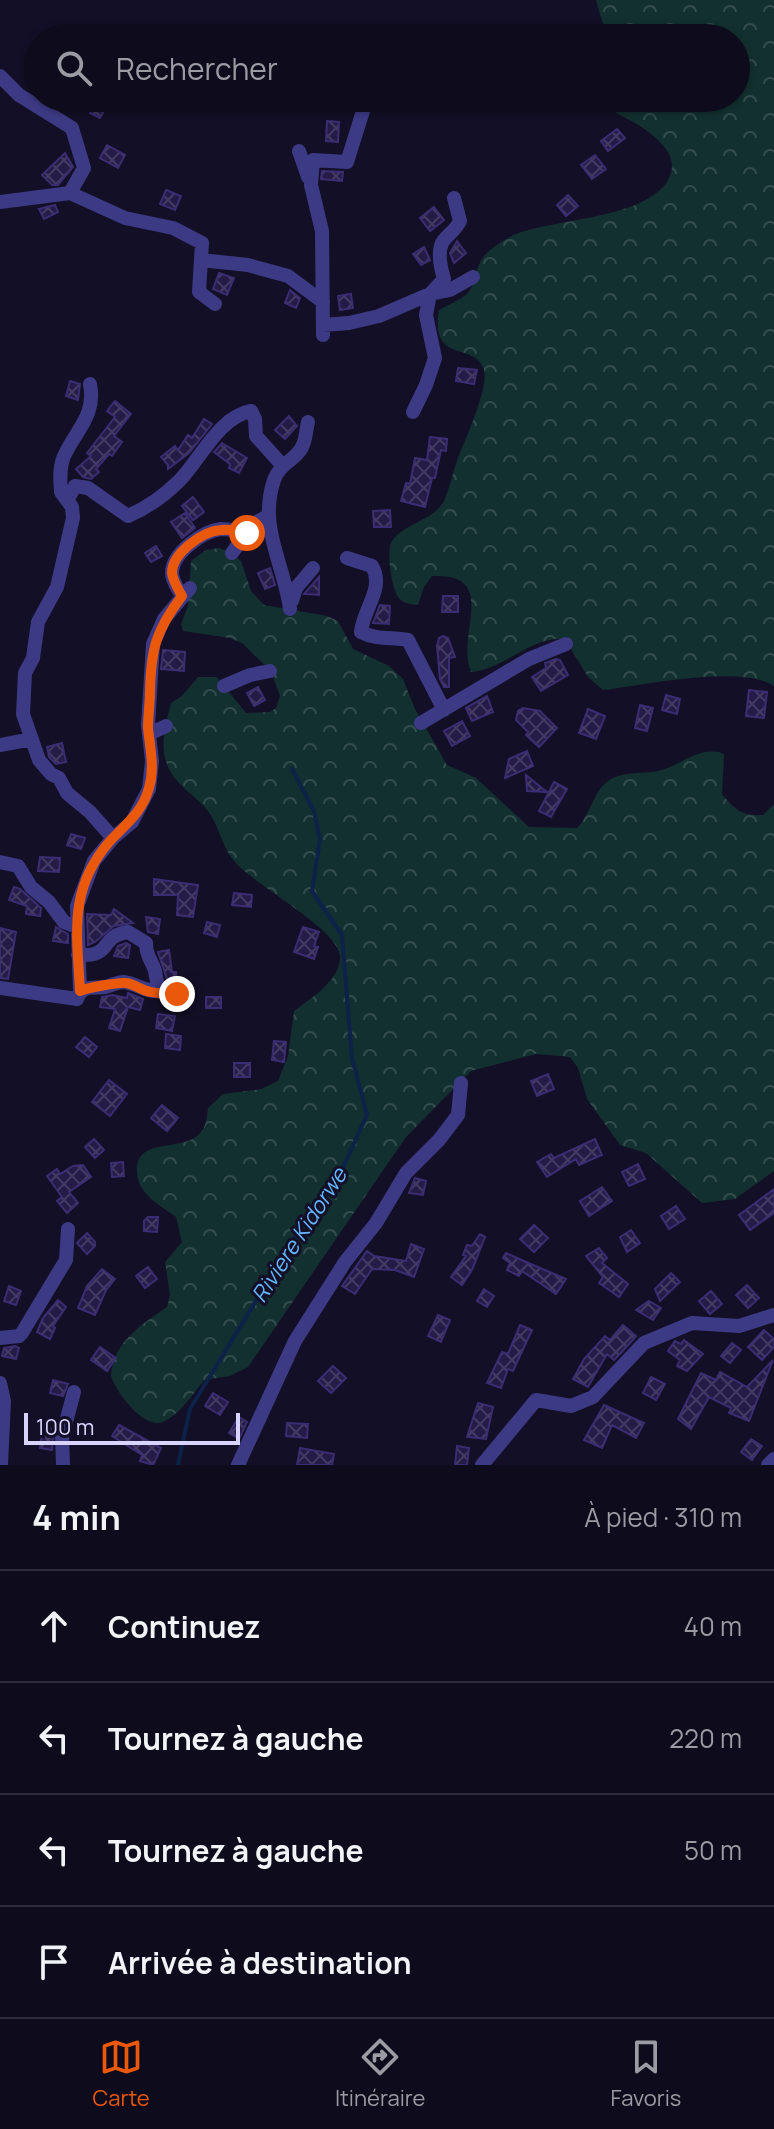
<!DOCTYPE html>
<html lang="fr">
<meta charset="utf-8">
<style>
:root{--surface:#0e0b1c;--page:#1c1929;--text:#f1f3f6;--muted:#9b9ba3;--line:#2e2b3b;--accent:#ea580c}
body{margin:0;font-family:Manrope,sans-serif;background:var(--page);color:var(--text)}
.scale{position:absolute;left:24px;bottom:20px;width:216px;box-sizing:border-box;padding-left:8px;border:4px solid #d9d4ff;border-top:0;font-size:22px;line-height:28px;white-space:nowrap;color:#d9d4ff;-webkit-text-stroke:6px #130f26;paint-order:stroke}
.stop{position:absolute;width:24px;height:24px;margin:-18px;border:6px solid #ea580c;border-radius:50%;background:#fff}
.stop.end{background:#ea580c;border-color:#fff;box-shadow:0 2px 8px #0008}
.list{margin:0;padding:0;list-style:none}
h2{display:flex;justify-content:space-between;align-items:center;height:104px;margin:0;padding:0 32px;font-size:34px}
h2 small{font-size:26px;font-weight:400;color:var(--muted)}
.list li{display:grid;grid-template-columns:52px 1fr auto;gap:24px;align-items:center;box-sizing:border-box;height:112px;padding:0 32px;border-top:2px solid var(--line)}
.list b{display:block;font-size:30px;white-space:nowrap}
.list em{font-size:26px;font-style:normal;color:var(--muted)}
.icon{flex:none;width:44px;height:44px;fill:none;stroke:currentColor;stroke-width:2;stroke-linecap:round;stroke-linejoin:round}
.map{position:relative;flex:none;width:774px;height:1465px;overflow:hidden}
.search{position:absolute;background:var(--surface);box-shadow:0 2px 6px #0004;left:24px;right:24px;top:24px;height:88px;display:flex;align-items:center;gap:20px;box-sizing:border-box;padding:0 28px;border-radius:44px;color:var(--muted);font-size:30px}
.sheet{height:552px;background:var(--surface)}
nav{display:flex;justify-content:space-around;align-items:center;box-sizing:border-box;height:112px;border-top:2px solid var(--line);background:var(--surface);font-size:22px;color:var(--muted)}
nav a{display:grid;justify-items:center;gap:4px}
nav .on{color:var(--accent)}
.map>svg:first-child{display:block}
.forest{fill:url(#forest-crowns)}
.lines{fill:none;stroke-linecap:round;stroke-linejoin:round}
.stream{stroke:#0c2248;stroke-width:4}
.building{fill:url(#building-cross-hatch);stroke:#3b2d73;stroke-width:2}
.street{stroke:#3d3a85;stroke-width:14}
.route{stroke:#ea580c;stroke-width:10}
.labels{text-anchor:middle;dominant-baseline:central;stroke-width:6;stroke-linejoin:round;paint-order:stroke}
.water-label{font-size:22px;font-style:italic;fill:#62b6ff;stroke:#130f26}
</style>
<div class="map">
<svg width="774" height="1465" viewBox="0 0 774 1465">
<defs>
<pattern id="forest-crowns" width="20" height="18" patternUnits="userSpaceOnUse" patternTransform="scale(2)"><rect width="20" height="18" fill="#12302f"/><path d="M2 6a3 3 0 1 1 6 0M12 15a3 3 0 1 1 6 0" fill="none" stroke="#344d4e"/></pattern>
<pattern id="building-cross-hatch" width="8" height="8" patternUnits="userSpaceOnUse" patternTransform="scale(2)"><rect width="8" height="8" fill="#241b47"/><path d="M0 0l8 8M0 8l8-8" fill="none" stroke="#433b63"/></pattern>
</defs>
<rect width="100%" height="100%" fill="#130f26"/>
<path class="forest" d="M596 0H774V686C742 664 643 685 603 690L588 677 565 639C531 636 505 669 471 672 455 634 501 573 432 576L424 587 418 605C409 604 401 603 397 595 391 584 386 551 392 541 405 522 435 521 445 499 450 486 453 472 458 458 465 440 489 388 484 370 475 340 430 366 439 310 447 305 458 301 466 295 476 286 475 267 484 256 490 249 505 239 514 235 550 218 671 219 672 165 672 143 634 121 616 113L615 98H736V38H607Z
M219 548 231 552 241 561 251 591 264 605 327 616 338 621 353 649 389 666 403 679 415 709 447 765 476 778 529 827 577 828C591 814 593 792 608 781 622 771 643 774 658 771 675 767 689 755 706 752 713 751 718 751 724 754L722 794C735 810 742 816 763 815L774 804V1171L735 1199 702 1203 646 1153 620 1145 587 1099 578 1068 570 1057 536 1054 471 1071 406 1137 248 1367 230 1376 204 1380C193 1394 181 1413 165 1421 145 1432 116 1392 111 1376 113 1342 142 1324 167 1307L170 1295 165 1262 182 1242 176 1217C160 1205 137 1194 137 1171 136 1138 179 1151 197 1136 206 1129 207 1118 208 1108L223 1094 261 1089 278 1081 288 1056 294 1011C311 998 341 980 340 956 338 929 256 886 236 863 223 850 220 829 210 814 204 804 192 796 184 788 155 761 163 736 171 703L182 696 198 677H217L246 713 270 712 276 708 280 696 271 671 242 643 230 638 183 631 181 624 188 606 191 561 206 550Z"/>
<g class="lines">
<path class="stream" d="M178 1465 190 1409 298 1232 336 1183 367 1115 352 1058 342 935 312 891 320 839 314 811 292 769"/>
</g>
<path class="building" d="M96 101 106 107 100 118 90 113Z
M327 121 339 122 338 142 326 141Z
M617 129 625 138 608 151 601 141Z
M107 145 125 155 118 168 100 158Z
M65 153 73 167 58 185H52L42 175Z
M595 155 606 169 592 179 581 165Z
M322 171 343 172 342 181 321 179Z
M166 190 181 196 175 210 160 204Z
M568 195 578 206 566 216 557 205Z
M55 205 58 212 44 219 39 209Z
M434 207 444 220 430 231 420 218Z
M457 241 466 253 454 263 450 253Z
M424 247 430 260 421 265 413 254Z
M219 273 234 278 227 295 213 289Z
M290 290 300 298 296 308 285 303Z
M351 294 353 308 340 310 338 296Z
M458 368 477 370 474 384 456 381Z
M70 381 80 384 78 400 66 396Z
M115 401 131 414 114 436 122 442 112 456 109 454 96 469 99 472 91 479 83 477 76 469 91 456 87 453 115 417 107 411Z
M289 416 297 426 285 439 275 430Z
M204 419 212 424 189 453 168 469V465L161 457 175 446 178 450 188 435 192 438Z
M430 437 447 439 446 451 441 450 435 478H432L425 507 401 501 406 483 410 484 415 458 427 460Z
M222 443 247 458 239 473 229 468 230 464 214 452Z
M193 497 204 512 193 520 182 506Z
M390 510 391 527H374L373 511Z
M185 513 195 528 182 538 171 522Z
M156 546 162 556 151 562 145 553Z
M270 568 275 585 265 589 258 573Z
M319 577V595L304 594 305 593Z
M443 596H458V612H442Z
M380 605 390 606 389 624 373 623Z
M443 636 448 638 455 657 449 658V687H444L440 679 437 646 439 638Z
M163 650 185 652 184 671 161 669Z
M556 659 560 660 568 675 541 691 532 677 546 668 545 663Z
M258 687 265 700 254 706 247 693Z
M749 690 767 692 764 718 746 716Z
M666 695 680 699 677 714 662 710Z
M487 696 493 712 472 721 466 708Z
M640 705 653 708 647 731 635 728Z
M523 708 540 711 557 728 539 747 526 735 528 732 516 720 518 711Z
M588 709 605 716 596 739 579 733Z
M462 721 470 736 452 746 444 731Z
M62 743 66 762 56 764 49 757 47 747Z
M527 751 533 766 505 778 509 759Z
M526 775 547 792 527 791Z
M554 782 567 789 551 817 539 811Z
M71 834 85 838 81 849 67 845Z
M40 857 60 858 59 872 38 871Z
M154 879 198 885 193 917 177 915 178 895H154Z
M14 887 20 889 41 908 40 916 26 914 27 906 9 900Z
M234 893 252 895 251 907 232 905Z
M114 909 133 923 114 926 95 942 88 945 87 914 111 915Z
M146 917 160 919 158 934 148 932Z
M207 922 220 925 217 937 204 933Z
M56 927 68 934V943L53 941Z
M303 927 319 932 314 946 318 947 314 959 294 952Z
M0 928 16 932 8 979 0 978Z
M126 943 130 945 128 958 114 956 118 946Z
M169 950 172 972H176L177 983 168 982 158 952Z
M128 993 143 999 140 1010 128 1007 120 1031 109 1028 115 1009 100 1007 102 997 112 995 127 998Z
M206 997H221V1008H206Z
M158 1014 175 1016 172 1031 156 1028Z
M166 1034 181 1036 180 1050 165 1048Z
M85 1037 97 1047 89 1057 76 1047Z
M274 1041 286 1042 284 1062 272 1060Z
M234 1063H250V1077H234Z
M548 1074 554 1089 537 1096 531 1081Z
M109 1080 127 1094 110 1116 92 1102Z
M162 1105 178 1118 167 1131 151 1118Z
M94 1139 104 1150 95 1158 85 1147Z
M595 1139 602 1155 579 1165 576 1159 547 1177 537 1162 551 1154 554 1158Z
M123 1162 124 1176 112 1177 111 1163Z
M638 1164 645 1179 629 1186 622 1172Z
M83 1165 91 1177 69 1192 78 1203 67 1213 57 1201 62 1197 47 1176 57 1169 60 1174 73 1166Z
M415 1178 426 1181 423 1195 409 1193Z
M602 1187 612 1201 589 1216 580 1201Z
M774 1189V1213L750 1230 739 1215Z
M676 1206 685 1219 669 1229 661 1216Z
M148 1217H158L157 1232 144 1231V1221Z
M534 1225 548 1238 534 1252 520 1239Z
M631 1230 640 1243 627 1252 620 1237Z
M87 1233 95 1242V1246L87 1254 77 1243Z
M480 1234 485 1237 472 1270 462 1285 451 1277 466 1256 463 1255 467 1245 472 1246Z
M411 1244 424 1249 414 1277 395 1270 372 1269 355 1294 342 1286 367 1251 374 1256 406 1261Z
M599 1248 607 1258 602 1263 628 1284 619 1297 599 1283 603 1277 586 1256Z
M506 1253 526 1262 566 1279 556 1294 522 1271 519 1276 507 1270 510 1263 503 1258Z
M148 1267 157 1279 145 1288 136 1276Z
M102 1269 115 1279 106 1290 95 1315 78 1308 87 1286Z
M671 1273 680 1282 660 1301 655 1289Z
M747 1285 759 1298 748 1308 736 1295Z
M9 1286 21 1291 16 1305 4 1301Z
M484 1289 494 1296 487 1307 477 1301Z
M711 1291 722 1304 710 1314 699 1301Z
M58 1300 66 1307 53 1326 55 1328 50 1339 37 1332 43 1318Z
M649 1301 661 1308 653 1320 636 1310Z
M438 1315 450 1320 441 1342 428 1336Z
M520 1325 532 1330 513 1371 508 1369 501 1388 487 1383 502 1352 508 1354Z
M623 1325 636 1336 630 1343 614 1360 607 1354 588 1387 573 1379 584 1359 605 1336 610 1340Z
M764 1330 774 1339V1347L762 1360 748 1347Z
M684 1340 703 1354 687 1371 677 1366 680 1360 668 1351 675 1341 681 1344Z
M732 1343 741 1350 730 1363 721 1356Z
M15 1346 19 1348 16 1359 2 1356 4 1348Z
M100 1347 116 1358 107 1371 91 1360Z
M773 1360 749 1421 729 1413 731 1408 709 1397 691 1429 678 1419 701 1373 716 1380 720 1372 747 1387Z
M333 1366 346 1378 331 1393 318 1381Z
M651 1377 665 1384 656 1400 643 1393Z
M53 1380 68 1384 63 1396 50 1393Z
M213 1393 228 1402 220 1415 205 1406Z
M478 1403 493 1407 486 1439 467 1437Z
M604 1405 644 1423 636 1438 612 1425 602 1448 584 1440Z
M239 1417 247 1422 239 1439 229 1433Z
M287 1423 308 1424 307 1438 286 1436Z
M119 1425 161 1448 153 1465 140 1461 142 1455 112 1436Z
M43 1427 54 1429 52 1450 40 1448Z
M751 1439 762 1446 752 1460 741 1452Z
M457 1446 469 1448 467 1465H455Z
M300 1448 334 1454 332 1465H297Z"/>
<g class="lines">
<path class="street" d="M0 76 19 95 72 128 84 168 70 193 0 202
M299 151 308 177
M70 193 125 218 173 228 202 243 199 292 215 304
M201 260 248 265 288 276 323 302
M323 325 349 323 379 316 430 294 450 290 473 277
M323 335 322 231 311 185 313 160 347 162 363 111 364 98
M90 384C96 415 77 429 65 454 59 465 60 480 61 492L72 507 73 518 57 587 38 622 33 658 25 673 23 714 39 760 51 774 59 778 67 793 90 812 113 838
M413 412 426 385 435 358 426 315 430 294 444 279C441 269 437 254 442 243 446 236 456 230 460 221L454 198
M68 499 75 486 88 488 128 516C147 508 166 494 180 480 201 458 219 417 251 411L255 419 256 436 282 465
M232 553 253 524 268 516
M347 558 372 566C385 588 363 609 361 632 376 640 391 637 408 640L444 710
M182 596C178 589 172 581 172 573 172 553 203 531 221 529 230 529 238 531 247 533
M292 601 296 588 313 568
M290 609C284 563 258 527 274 480 280 463 296 460 302 447 306 440 306 430 308 422
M224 686 250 675 270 671
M421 723 529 659 566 644
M149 734 166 726
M0 745 32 739
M0 862 18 866 31 887 49 902 64 922 77 927
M78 955C115 957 97 937 128 932L146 943C146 957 152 960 155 971 157 981 156 982 162 991L177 994
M0 988 77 999C83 984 92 989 105 987 112 986 116 982 124 982 138 984 147 993 162 991
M80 991 77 906 94 861 113 838 132 822 149 789 152 761 148 725 153 644 164 619 190 588
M0 1338 19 1336 22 1333 66 1260 68 1229
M0 1383 4 1401 1 1465
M63 1465 62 1437 74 1392
M238 1465 295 1341 345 1262 376 1223 406 1173 439 1140 458 1115 461 1083
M482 1465 536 1400 571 1406 593 1397 644 1343 692 1323 739 1326 774 1315
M768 1465 774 1459"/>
</g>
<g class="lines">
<path class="route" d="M177 994C169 993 159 994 151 992 142 991 135 984 126 983 119 982 86 988 80 991 77 933 68 889 110 841 126 824 142 813 149 788 155 768 150 748 148 728 148 716 150 703 150 691 151 649 156 630 182 596 178 589 173 581 172 573 172 553 203 531 221 530 230 529 239 531 247 533"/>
</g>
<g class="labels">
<g class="water-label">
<text transform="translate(299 1235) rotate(-57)">Riviere Kidorwe</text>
</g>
</g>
</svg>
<div class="scale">100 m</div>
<div class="stop" style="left:247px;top:533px"></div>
<div class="stop end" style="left:177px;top:994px"></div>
<div class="search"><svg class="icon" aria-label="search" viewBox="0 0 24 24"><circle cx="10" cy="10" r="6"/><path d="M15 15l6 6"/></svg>Rechercher</div>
</div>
<section class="sheet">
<h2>4 min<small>À pied · 310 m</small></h2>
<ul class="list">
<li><svg class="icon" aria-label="ahead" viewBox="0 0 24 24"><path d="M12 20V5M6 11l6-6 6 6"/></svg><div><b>Continuez</b></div><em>40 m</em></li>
<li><svg class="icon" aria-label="left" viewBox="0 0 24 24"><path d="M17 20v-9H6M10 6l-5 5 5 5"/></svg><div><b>Tournez à gauche</b></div><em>220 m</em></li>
<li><svg class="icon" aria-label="left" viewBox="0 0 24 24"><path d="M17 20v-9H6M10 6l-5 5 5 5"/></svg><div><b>Tournez à gauche</b></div><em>50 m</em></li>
<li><svg class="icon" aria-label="arrive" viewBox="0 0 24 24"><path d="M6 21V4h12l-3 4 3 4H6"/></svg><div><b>Arrivée à destination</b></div></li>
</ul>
</section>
<nav>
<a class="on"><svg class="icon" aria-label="map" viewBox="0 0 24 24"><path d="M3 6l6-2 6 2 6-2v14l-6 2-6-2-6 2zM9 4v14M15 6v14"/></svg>Carte</a>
<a><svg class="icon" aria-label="directions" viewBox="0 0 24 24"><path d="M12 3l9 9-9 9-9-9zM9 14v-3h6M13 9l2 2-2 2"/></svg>Itinéraire</a>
<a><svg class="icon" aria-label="saved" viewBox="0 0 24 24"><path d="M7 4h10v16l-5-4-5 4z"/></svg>Favoris</a>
</nav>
